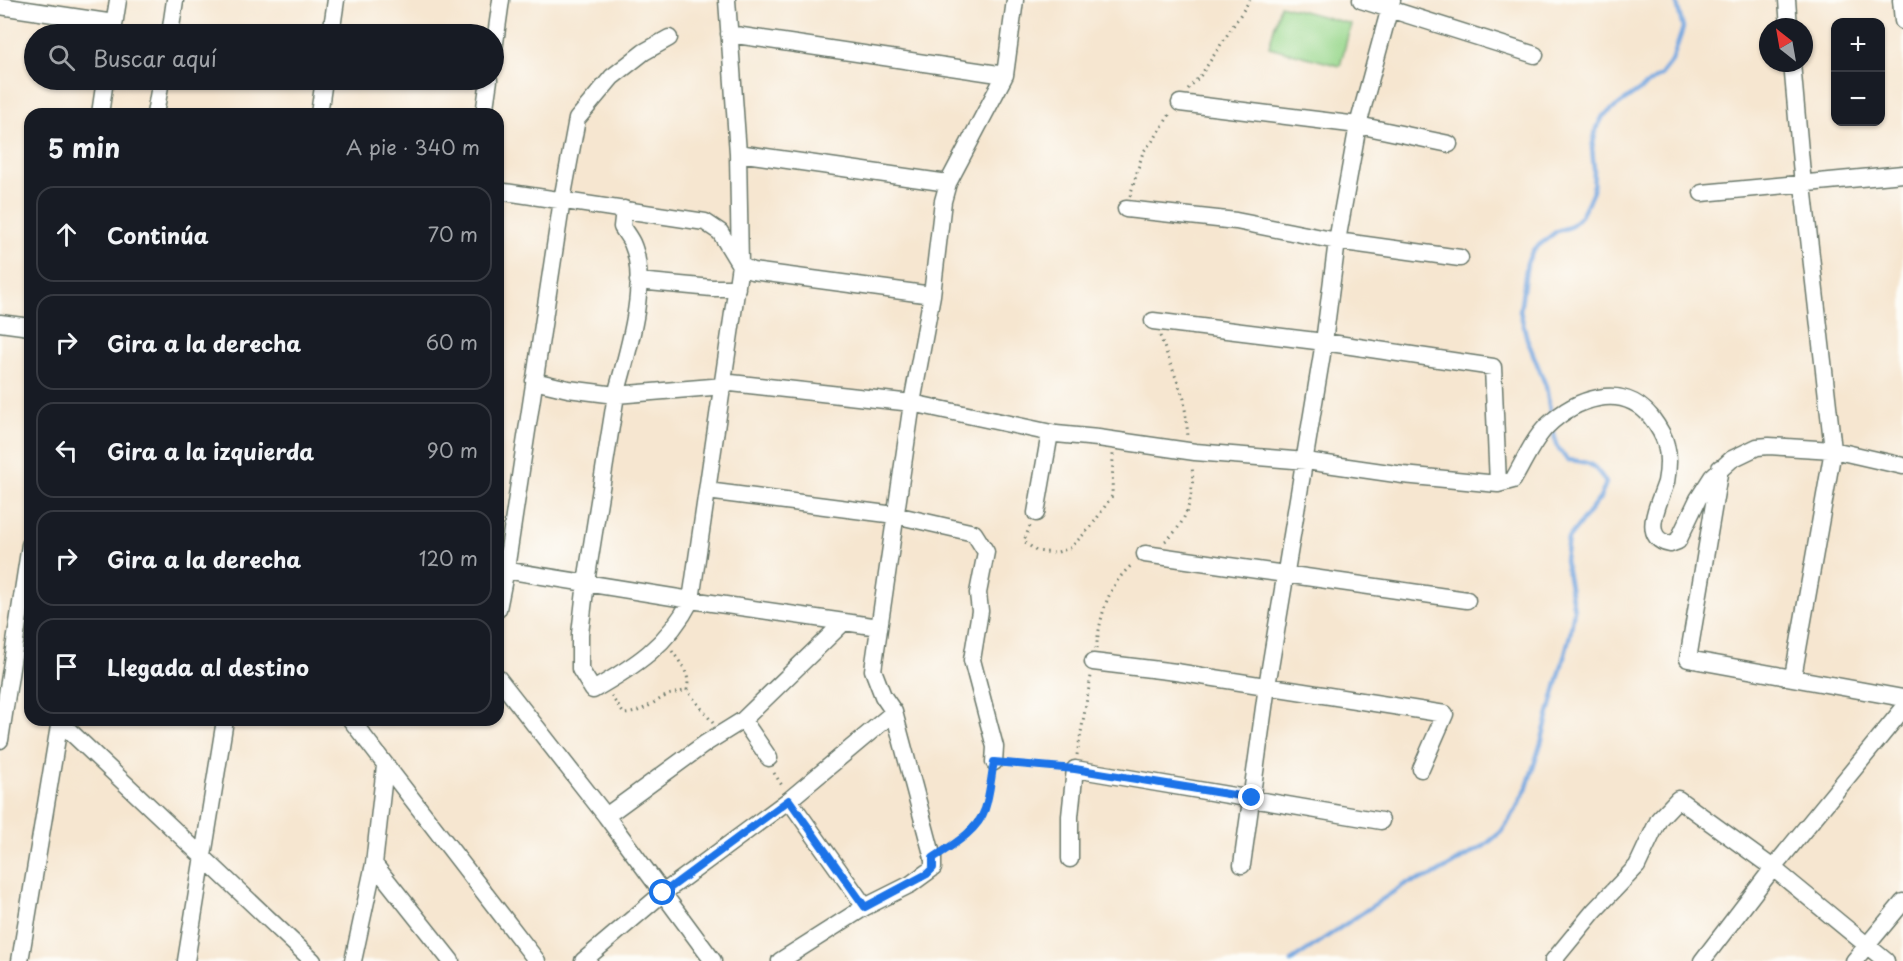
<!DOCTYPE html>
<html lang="es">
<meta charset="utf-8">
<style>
:root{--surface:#171b24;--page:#20242c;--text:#f1f3f6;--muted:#9ea1a6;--line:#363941}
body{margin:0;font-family:"Playpen Sans",sans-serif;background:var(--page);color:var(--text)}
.controls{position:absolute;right:18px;top:18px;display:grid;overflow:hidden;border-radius:12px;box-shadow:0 2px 4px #0004}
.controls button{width:54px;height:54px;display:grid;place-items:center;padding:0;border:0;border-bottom:2px solid var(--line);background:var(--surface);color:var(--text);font:30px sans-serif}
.compass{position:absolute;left:1759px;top:18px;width:54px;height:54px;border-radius:50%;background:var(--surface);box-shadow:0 2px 4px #0004;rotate:329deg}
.stop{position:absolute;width:18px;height:18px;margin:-14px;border:4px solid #1a73e8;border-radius:50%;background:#fff}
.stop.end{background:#1a73e8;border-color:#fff;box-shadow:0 2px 6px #0008}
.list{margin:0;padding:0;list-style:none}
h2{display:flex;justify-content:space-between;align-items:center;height:78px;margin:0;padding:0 24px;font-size:26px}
h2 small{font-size:20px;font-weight:400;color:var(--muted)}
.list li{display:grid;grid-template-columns:39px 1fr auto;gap:18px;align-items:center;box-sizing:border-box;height:96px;margin:0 12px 12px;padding:0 12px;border:2px solid var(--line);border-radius:18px}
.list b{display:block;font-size:22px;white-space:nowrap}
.list em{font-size:20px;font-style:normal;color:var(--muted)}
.icon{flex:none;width:33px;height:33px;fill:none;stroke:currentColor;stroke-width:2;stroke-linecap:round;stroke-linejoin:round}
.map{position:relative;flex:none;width:1903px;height:961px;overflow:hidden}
.search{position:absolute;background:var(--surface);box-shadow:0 2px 4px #0004;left:24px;top:24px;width:480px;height:66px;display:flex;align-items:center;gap:15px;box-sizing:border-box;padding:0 21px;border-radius:33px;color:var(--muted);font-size:22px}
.panel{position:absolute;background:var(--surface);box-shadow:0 2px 4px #0004;left:24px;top:108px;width:480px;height:618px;border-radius:18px}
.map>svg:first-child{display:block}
.green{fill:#9ad88e;stroke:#5c8a61;stroke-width:1.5}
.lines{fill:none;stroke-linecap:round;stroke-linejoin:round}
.stream{stroke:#73a6df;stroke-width:4.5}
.minor-casing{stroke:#6a786b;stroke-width:19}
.path{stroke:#6a786b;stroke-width:3;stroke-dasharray:1.5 4.5;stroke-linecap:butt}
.minor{stroke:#fff;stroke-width:16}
.route{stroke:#1a73e8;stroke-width:8}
</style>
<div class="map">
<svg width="1903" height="961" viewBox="0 0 1903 961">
<rect width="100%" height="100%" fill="#fdfcf7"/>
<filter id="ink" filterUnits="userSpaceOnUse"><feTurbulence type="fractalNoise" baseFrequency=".0167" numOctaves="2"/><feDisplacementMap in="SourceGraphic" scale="12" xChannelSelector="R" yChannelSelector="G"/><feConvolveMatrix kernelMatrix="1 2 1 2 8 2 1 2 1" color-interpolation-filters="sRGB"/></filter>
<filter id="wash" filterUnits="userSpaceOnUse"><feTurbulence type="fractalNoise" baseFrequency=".008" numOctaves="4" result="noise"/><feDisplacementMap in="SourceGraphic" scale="24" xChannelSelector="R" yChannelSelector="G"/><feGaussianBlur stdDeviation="1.35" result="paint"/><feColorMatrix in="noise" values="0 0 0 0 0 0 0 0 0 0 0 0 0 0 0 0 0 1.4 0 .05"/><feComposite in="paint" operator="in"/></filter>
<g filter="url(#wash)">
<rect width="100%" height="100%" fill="#f6e6d0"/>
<path class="green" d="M1280 5 1351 24 1340 66 1269 47Z"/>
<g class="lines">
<path class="stream" d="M1551 418 1546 386 1527 339 1520 311 1527 263 1533 250 1557 231 1570 227 1581 216 1588 202 1593 191 1594 170 1592 148 1596 130 1603 116 1661 75 1672 61 1683 28 1676 0
M1291 961 1405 884 1432 876 1484 846 1501 832 1515 811 1527 787 1541 743 1570 635 1574 610 1565 560 1568 539 1600 498 1606 483C1595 464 1589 461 1567 460L1556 445 1553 427"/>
</g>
</g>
<g filter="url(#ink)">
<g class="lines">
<g class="minor-casing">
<path id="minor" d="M727 0 738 153 740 265 691 600C668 645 635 666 593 690L580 669V634L586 582 616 395 724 386 731 383 912 403 1056 434 1098 438 1195 452 1306 461 1403 475 1498 484 1513 480C1524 462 1532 441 1547 426 1575 399 1622 381 1651 417 1657 425 1664 435 1666 445 1669 456 1668 471 1666 482 1661 500 1638 538 1670 544L1678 541 1698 499 1712 477 1732 459 1757 447 1769 446 1833 450 1903 466
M1361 0 1535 55
M1787 0 1789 27
M1901 0 1903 21
M0 6 114 23
M113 32 118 0
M170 34 175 0
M331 34 336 0
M729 34 1005 75
M494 50 501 0
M1792 63 1803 185 1833 450 1793 677
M1180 103 1358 125 1449 144
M100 114 105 80
M155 114 161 80
M319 114 324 80
M484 114 489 80
M738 153 948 183
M498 191 705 222 720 232 740 265 752 271 932 295
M1702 193 1903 174
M1126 209 1236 221 1337 241 1460 258
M638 281 712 288H737
M1153 321 1324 342 1493 367 1498 484
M0 323 30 327
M534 381 568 389 616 395C627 354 650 283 632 243 629 237 625 232 622 227L624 209
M1720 468 1688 659 1903 698
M707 491 895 515 974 533 986 552 978 593 980 611 972 660 995 747 994 762
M1036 513 1050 433
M1145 554 1467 600
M498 569 691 600 879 627
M498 609 506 569 562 200 577 119 612 77 644 52 669 38
M1093 662 1176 672 1445 714 1421 769
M498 678 606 816 713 961
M351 720 537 961
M743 720 769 758
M60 722 313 961
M0 740 30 545
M789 800 865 907
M606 816 706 743 743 720 844 622
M1070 859V816L1075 769 1381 821
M374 864 451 961
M1242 865 1267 686 1324 342 1337 241 1358 125 1392 0
M20 961 60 720
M186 961 225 720
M353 961 374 864 385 766
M583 961 663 893 789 800 894 712
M780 961 865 907 911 884 933 868V858L894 712 883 696 873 670 912 403 932 295 943 201 948 183 1005 75 1015 0
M1553 961 1594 911 1637 866 1659 819 1678 799 1773 868 1886 961
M1702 961 1773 868 1903 709
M1854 961 1903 902"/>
</g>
<path class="path" d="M1188 89 1201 75 1250 0
M1130 196 1143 152 1155 138 1170 114
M1160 336 1184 399 1188 436
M1030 526 1024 541 1036 551 1055 553 1070 548 1091 527 1112 496 1113 454
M1165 541C1187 525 1195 493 1192 466
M1096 649C1101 615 1106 587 1133 564
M672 651C681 664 691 674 687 690L713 723
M611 696 624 714C642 713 653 702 668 695 674 693 681 692 687 690
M1077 755 1091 676
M1008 763 1061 768
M774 773 783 787
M945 850 966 834 984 811 991 775"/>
<use href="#minor" class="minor"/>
</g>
</g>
<g class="lines" filter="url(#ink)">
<path class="route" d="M663 893 789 800 865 907 927 874 933 868V858C951 846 978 831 985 809 990 794 991 777 994 762L1075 769 1252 798"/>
</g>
</svg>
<div class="controls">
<button>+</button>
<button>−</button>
</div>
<svg class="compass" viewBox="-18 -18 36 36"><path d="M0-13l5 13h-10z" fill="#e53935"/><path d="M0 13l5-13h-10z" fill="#9ea1a6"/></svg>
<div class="stop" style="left:663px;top:893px"></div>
<div class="stop end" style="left:1252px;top:798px"></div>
<div class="search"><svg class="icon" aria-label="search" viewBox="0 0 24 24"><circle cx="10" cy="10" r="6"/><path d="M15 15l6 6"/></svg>Buscar aquí</div>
<section class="panel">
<h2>5 min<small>A pie · 340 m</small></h2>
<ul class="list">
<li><svg class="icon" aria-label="ahead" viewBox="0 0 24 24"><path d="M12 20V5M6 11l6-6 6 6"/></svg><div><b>Continúa</b></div><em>70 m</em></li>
<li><svg class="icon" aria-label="right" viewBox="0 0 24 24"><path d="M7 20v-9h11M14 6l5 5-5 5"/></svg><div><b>Gira a la derecha</b></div><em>60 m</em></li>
<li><svg class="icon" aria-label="left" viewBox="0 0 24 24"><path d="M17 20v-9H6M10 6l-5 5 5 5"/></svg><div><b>Gira a la izquierda</b></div><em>90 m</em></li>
<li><svg class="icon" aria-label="right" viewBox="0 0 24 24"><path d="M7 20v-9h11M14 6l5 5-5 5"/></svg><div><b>Gira a la derecha</b></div><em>120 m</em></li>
<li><svg class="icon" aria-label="arrive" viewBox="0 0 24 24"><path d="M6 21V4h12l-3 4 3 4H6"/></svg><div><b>Llegada al destino</b></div></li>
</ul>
</section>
</div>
